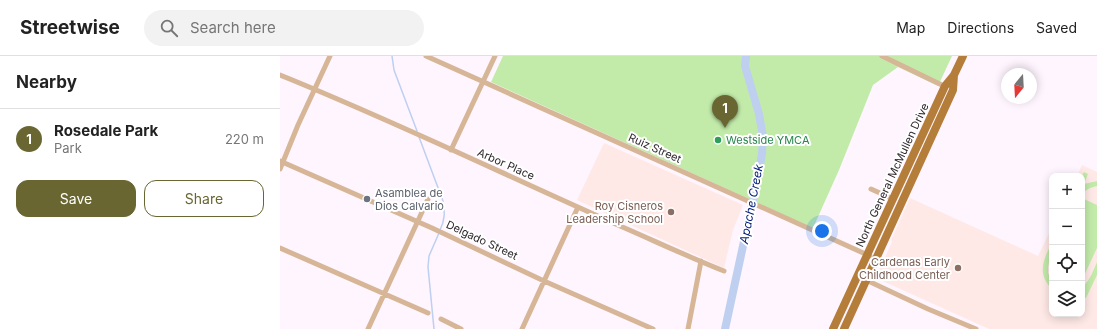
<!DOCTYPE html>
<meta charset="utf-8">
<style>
:root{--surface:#fff;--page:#f2f2f2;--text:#222;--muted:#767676;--line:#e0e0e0;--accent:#696632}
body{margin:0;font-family:Inter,sans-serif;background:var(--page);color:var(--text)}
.controls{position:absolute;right:12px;bottom:12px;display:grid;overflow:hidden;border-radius:8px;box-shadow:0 2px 10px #0003}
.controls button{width:36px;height:36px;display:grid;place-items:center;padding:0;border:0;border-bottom:1px solid var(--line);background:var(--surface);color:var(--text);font:20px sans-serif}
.compass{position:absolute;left:721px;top:12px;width:36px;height:36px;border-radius:50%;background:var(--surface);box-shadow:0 2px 10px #0003;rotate:198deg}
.you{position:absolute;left:542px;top:175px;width:14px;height:14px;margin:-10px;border:3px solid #fff;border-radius:50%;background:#1a73e8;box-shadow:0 0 0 6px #1a73e833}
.badge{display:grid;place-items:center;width:26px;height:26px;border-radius:50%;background:var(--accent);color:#fff;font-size:13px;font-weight:700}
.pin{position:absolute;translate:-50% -33px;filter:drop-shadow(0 1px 2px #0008)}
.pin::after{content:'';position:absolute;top:21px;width:14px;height:12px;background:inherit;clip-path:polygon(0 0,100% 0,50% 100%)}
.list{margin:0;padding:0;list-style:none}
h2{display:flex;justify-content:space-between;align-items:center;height:52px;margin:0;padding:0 16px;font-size:17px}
h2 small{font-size:13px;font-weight:400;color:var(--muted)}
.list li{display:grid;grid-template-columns:26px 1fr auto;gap:12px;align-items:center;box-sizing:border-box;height:60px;padding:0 16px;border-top:1px solid var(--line)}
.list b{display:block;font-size:15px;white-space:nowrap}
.list p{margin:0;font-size:13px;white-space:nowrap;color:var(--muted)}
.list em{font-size:13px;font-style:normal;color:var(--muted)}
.actions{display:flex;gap:8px;padding:12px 16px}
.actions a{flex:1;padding:9px 0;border:1px solid var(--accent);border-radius:12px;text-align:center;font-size:14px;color:var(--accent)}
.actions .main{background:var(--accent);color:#fff}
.icon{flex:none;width:22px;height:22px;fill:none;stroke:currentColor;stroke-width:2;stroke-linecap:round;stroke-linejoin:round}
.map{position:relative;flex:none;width:817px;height:273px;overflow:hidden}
header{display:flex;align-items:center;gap:24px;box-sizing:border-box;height:56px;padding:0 20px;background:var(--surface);border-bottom:1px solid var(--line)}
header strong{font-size:19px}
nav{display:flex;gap:22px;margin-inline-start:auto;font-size:14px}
.search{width:280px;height:36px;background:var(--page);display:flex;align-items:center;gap:10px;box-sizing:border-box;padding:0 14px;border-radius:22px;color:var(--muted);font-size:15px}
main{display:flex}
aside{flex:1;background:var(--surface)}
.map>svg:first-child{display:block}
.education{fill:#ffe9e6}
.green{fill:#c2ebaa}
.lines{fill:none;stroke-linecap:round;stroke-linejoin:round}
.stream{stroke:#becff0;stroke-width:1.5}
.river{stroke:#becff0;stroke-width:8}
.street{stroke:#d6b696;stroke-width:5}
.primary{stroke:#b57d3a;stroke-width:8}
.leisure-dot{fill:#2e9e5b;stroke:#fff;stroke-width:1.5}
.worship-dot{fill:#6b7280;stroke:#fff;stroke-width:1.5}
.education-dot{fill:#8d6e63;stroke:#fff;stroke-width:1.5}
.labels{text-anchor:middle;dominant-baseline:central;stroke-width:4;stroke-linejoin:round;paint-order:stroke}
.leisure-label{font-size:11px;fill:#27864d;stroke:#fff;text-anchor:start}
.street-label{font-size:11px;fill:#2f292e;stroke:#fff}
.worship-label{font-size:11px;fill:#5b616d;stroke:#fff;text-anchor:start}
.education-label{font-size:11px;fill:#785e54;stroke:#fff;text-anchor:end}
.water-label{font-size:12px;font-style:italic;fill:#05207c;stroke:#fff}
</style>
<header>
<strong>Streetwise</strong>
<div class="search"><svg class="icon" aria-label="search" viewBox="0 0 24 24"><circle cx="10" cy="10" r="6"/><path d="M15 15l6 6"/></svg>Search here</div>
<nav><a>Map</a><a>Directions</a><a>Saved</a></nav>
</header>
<main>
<aside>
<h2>Nearby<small></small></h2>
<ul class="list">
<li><span class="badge">1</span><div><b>Rosedale Park</b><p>Park</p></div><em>220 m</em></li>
</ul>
<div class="actions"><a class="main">Save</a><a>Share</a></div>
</aside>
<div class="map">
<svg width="817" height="273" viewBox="0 0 817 273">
<rect width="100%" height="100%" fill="#fef5fe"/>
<path class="education" d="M324 87 463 149 453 174 444 212 297 144Z
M802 109 817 116V273H709L596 222 612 186 611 184 630 142 758 200 772 171V258H802V120H797Z"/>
<path class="green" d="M223 0H672L658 30 618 11 593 29 559 114 533 172 211 26Z
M804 116 808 118 804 128 817 125V130L810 132 802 137V120Z
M804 143 817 149V192L803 222H802V147Z
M772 186V199L769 206 768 211V217L772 225V233C756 217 764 203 772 186Z
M817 206V219L806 242 802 240 803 237H802V231C810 225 813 215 817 206Z"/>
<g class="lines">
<path class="stream" d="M112 0 114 14 137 75
M139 81 163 145C165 156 165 164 160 174
M154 273 148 211 149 200 159 177"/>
<path class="river" d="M445 273 476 130 482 98 483 81 479 58 465 10 466 0"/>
<path class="street" d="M146 0 590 200
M602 0 666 31
M0 19C117 66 231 122 347 173 379 187 411 202 444 215
M171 94 215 0
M0 105 152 172 264 225 373 273
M0 113 18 69 50 0
M591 133 613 143
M0 192 148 257
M586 224 648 253 696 273
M161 263 181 273
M88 273 148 143
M242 273 298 151
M408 273 421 205"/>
<path class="primary" d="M553 273 665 30 674 19 683 0
M564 273 673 34 674 19"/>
</g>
<circle class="leisure-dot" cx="438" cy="84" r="4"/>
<circle class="worship-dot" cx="87" cy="143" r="4"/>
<g class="education-dot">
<circle cx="391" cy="156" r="4"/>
<circle cx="678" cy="212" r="4"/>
</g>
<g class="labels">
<g class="leisure-label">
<text x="446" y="84">Westside YMCA</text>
</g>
<g class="street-label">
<text transform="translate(375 92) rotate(24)">Ruiz Street</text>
<text transform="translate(226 108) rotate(24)">Arbor Place</text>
<text transform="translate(612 119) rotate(-65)">North General McMullen Drive</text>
<text transform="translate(202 184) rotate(25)">Delgado Street</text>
</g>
<g class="worship-label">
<text x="95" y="137">Asamblea de<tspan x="95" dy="13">Dios Calvario</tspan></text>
</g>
<g class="education-label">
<text x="383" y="150">Roy Cisneros<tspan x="383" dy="13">Leadership School</tspan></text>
<text x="670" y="206">Cardenas Early<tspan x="670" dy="13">Childhood Center</tspan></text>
</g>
<g class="water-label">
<text transform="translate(471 148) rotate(-79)">Apache Creek</text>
</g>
</g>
</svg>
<div class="controls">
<button>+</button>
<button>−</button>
<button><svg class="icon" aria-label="locate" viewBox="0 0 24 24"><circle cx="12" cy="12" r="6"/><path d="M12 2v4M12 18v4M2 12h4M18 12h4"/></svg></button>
<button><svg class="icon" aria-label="layers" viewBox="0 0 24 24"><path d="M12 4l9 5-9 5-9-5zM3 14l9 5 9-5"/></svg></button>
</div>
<svg class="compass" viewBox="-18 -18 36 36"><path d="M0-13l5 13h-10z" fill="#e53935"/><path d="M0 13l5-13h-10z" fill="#767676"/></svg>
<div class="you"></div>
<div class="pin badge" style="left:445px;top:72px">1</div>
</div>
</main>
